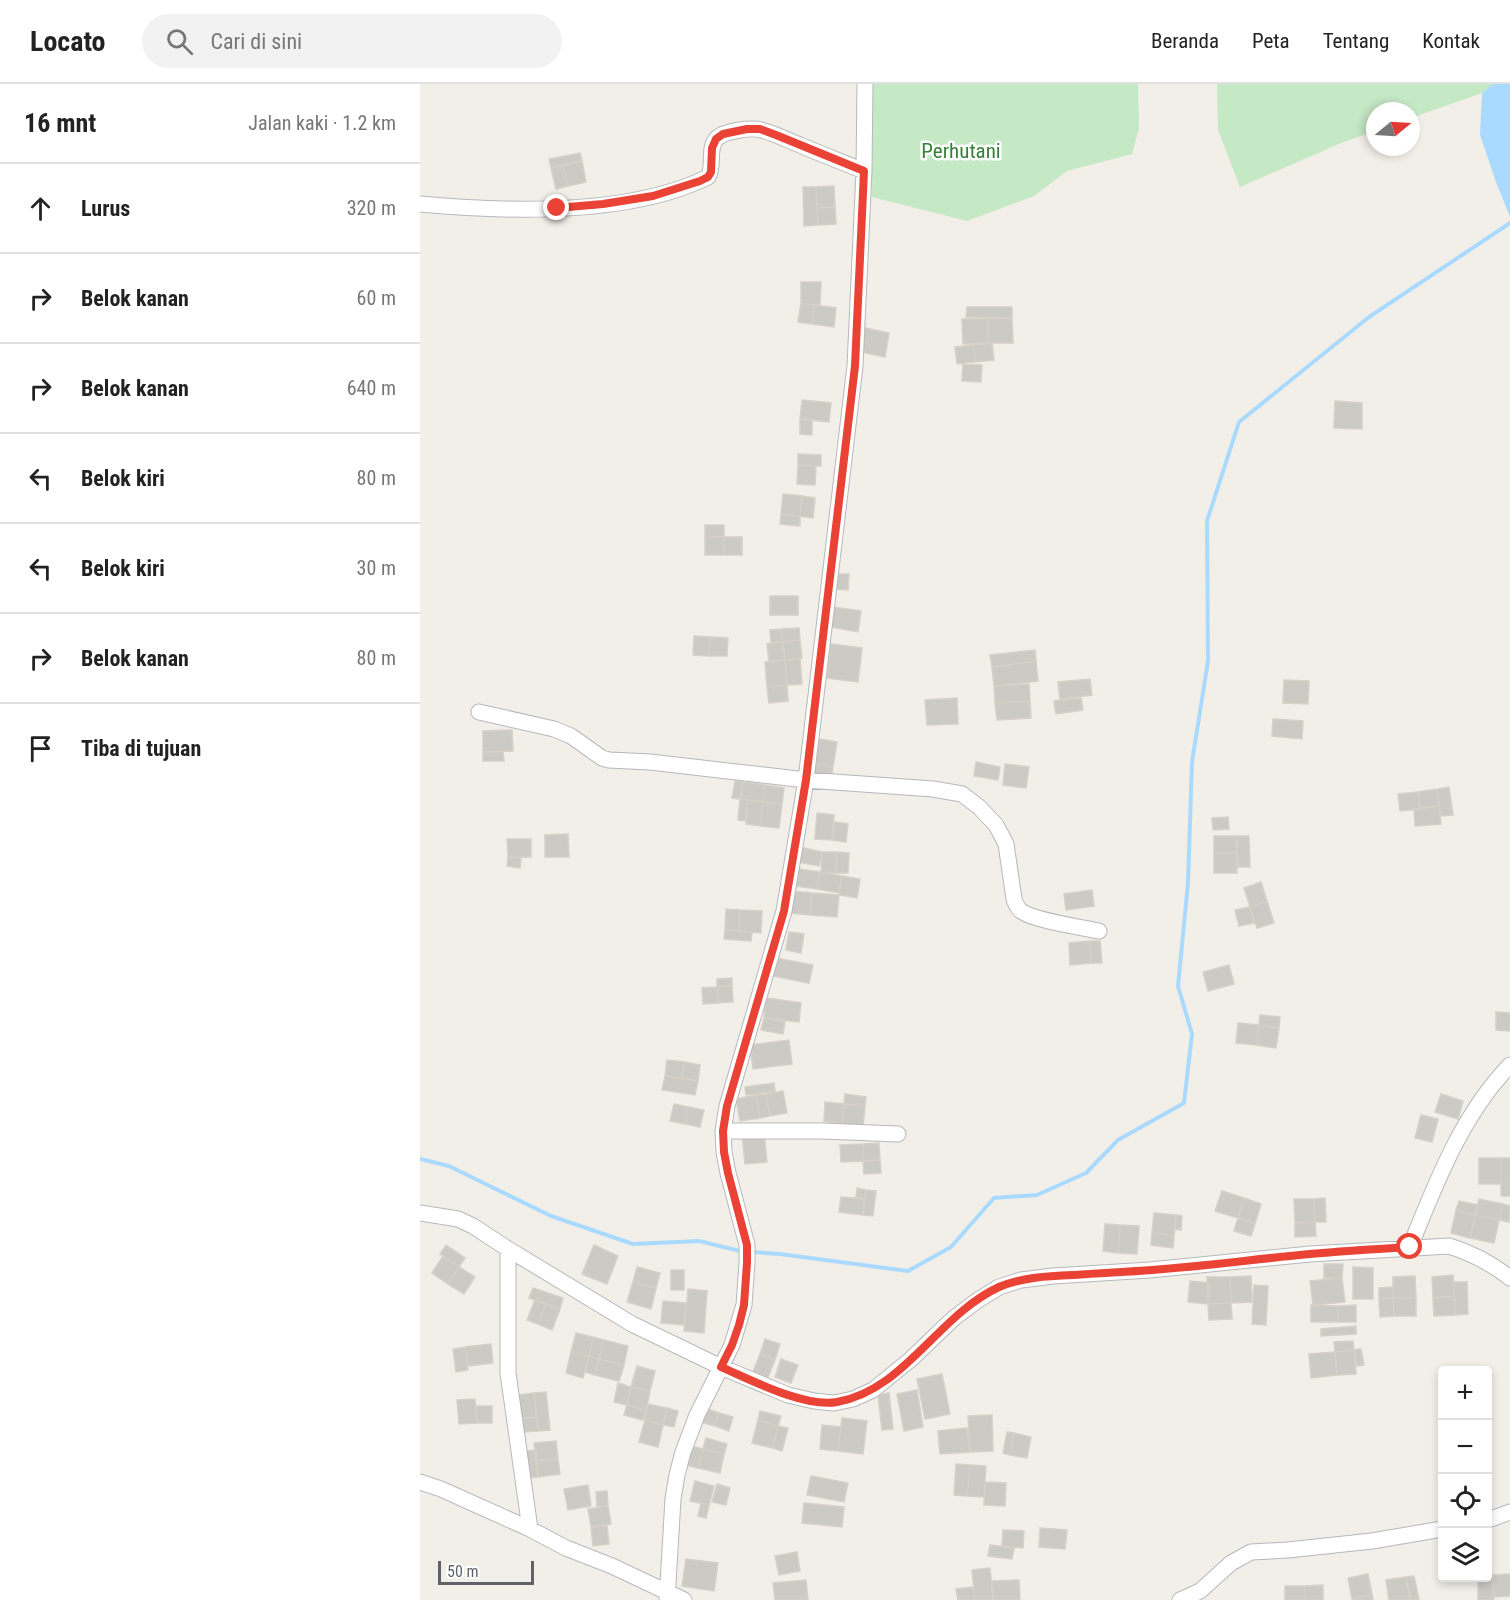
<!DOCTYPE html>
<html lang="id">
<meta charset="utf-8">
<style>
:root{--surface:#fff;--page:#f2f2f2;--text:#222;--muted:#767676;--line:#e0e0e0}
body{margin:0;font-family:"Roboto Condensed",sans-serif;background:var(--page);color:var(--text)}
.controls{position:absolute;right:18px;bottom:18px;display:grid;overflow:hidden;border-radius:6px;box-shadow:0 3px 9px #0003}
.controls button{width:54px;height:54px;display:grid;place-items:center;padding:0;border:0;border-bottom:2px solid var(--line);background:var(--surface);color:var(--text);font:30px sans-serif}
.compass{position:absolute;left:946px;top:18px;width:54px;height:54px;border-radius:50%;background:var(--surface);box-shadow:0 3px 9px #0003;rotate:72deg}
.scale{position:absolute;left:18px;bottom:15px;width:96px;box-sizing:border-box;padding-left:6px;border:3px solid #5f6368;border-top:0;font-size:16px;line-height:21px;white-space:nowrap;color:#5f6368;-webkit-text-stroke:4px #fff;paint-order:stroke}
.stop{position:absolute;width:18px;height:18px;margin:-14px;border:4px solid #ea4335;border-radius:50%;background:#fff}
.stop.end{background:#ea4335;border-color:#fff;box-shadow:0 2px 6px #0008}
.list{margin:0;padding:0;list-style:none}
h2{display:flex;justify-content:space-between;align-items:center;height:78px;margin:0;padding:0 24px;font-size:26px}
h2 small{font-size:20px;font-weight:400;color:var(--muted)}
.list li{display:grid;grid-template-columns:39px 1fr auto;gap:18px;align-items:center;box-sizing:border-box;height:90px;padding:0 24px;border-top:2px solid var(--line)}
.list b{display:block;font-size:22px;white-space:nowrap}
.list em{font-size:20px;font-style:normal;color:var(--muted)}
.icon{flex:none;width:33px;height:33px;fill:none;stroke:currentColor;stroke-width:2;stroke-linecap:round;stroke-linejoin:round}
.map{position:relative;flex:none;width:1090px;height:1516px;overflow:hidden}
header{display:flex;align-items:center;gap:36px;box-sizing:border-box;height:84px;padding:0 30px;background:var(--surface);border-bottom:2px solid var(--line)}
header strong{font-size:28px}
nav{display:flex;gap:33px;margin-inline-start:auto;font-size:21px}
.search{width:420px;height:54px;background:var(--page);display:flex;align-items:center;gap:15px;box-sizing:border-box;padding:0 21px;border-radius:33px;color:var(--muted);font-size:22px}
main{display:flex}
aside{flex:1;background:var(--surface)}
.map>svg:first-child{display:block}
.green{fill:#c5e8c5}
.water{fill:#aadaff}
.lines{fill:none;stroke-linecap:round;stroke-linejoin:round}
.stream{stroke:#aadaff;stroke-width:4}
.building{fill:#cccac5;stroke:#d6d1c6;stroke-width:1.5}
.minor-casing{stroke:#b5b8bc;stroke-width:17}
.minor{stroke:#fff;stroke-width:15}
.route{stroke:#ea4335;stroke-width:8}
.labels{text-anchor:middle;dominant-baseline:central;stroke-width:5;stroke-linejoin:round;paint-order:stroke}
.park-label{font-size:21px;fill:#348238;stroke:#fff}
</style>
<header>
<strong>Locato</strong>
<div class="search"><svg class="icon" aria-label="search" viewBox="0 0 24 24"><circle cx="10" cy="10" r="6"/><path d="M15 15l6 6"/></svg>Cari di sini</div>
<nav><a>Beranda</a><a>Peta</a><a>Tentang</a><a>Kontak</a></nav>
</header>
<main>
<aside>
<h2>16 mnt<small>Jalan kaki · 1.2 km</small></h2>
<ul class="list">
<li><svg class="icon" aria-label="ahead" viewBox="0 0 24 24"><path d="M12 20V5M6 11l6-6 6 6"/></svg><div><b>Lurus</b></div><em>320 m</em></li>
<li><svg class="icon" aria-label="right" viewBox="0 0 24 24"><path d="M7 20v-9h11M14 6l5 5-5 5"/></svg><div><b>Belok kanan</b></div><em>60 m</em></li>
<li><svg class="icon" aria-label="right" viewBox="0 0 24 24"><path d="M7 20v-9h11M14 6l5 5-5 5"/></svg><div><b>Belok kanan</b></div><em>640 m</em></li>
<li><svg class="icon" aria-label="left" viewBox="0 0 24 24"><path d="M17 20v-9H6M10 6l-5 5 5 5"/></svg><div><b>Belok kiri</b></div><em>80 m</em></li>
<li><svg class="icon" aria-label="left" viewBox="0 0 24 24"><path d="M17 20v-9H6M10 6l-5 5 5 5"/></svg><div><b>Belok kiri</b></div><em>30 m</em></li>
<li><svg class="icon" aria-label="right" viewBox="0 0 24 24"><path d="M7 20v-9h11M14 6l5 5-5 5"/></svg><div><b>Belok kanan</b></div><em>80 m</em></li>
<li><svg class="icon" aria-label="arrive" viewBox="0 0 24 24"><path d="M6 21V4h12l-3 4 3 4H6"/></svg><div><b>Tiba di tujuan</b></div></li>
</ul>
</aside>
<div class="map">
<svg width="1090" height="1516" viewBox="0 0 1090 1516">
<rect width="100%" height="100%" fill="#f1efe8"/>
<path class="green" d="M453 0H718L719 44 712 70 647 87 614 112 547 137 452 113 451 23Z
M797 0H1073L1062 9 991 34V27H955V47L921 59 820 103 798 46Z"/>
<path class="water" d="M1073 0H1090V133L1076 98 1060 51 1062 9Z"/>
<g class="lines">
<path class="stream" d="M0 1075 29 1082 131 1132 213 1160 279 1157 324 1168
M332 1168 360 1170 488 1187 531 1163 574 1114 617 1111 666 1089 698 1056 764 1019 772 950 758 902 768 799 772 678 788 577 787 437 819 338 949 233 1090 139"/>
</g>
<path class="building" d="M160 69 162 77 131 84 129 75Z
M162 77 166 98 148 102 143 81Z
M143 81 148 102 136 105 131 84Z
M414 102 415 123 397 124 396 103Z
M383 103H396L398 141 384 142Z
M415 123 416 140 398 141 397 124Z
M381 198H401L400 221 381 220Z
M381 219 394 221 392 240 378 238Z
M394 221 416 224 414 243 392 240Z
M547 223H592V234L546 233Z
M592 234 593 259H568V235Z
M542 235H568V259L543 260Z
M445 244 469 249 465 273 441 268Z
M572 259 574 276 555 278 554 261Z
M554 261 555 278 537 280 535 263Z
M543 280 562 281 561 298 542 297Z
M382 316 411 319 409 338 380 335Z
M915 317 942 319V345L914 344Z
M380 335H392V351L380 350Z
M378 370 401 371V382L378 381Z
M378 381 396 382 395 401 377 400Z
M363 410 382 412 380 432 361 430Z
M382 412 395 414 393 434 380 432Z
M361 430 380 432V442L360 440Z
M285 441H304V453H285Z
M285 453H304V471H285Z
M304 453H322V471H304Z
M415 490H429L428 506 414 505Z
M350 512H378V531H350Z
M413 523 441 527 438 548 410 543Z
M379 544 380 556 362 558 361 545Z
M361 545 362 558 351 559 350 546Z
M274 552 290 553 289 572 273 571Z
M290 553 308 554 307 572H289Z
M380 556 382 574 365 576 363 558Z
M362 558 365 576 349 578 347 560Z
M411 560 442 564 438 598 407 594Z
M615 566 616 577 572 583 570 571Z
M380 575 382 600 367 601 365 576Z
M365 576 367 601 347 603 345 578Z
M616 577 618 597 574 602 572 583Z
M670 595 672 611 640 615 638 598Z
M864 596 889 597 888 620 863 619Z
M609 600 610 617 575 619 574 602Z
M367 601 368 617 349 619 347 603Z
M537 614 538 640 507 641 505 616Z
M661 614 663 626 636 630 634 617Z
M610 617 611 634 577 636 575 619Z
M853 635 883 637 882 655 852 652Z
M92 646 93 667 63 668V647Z
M394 654 417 658 413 683 390 679Z
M63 668H83L84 677H63Z
M556 678 580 683 578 696 554 692Z
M390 679 413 683 412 693 388 690Z
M585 680 609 683 606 704 583 701Z
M315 697 323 698 320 715 312 714Z
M323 698 345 701 343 718 321 715Z
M345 701 364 704 362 720 343 718Z
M1029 703 1033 731 1021 732 1017 705Z
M1017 705 1019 722 1000 725 998 708Z
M998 708 1000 725 980 727 978 710Z
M320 715 328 716 326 737 318 736Z
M328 716 343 718 340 742 326 740Z
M343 718 362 720 359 744 340 742Z
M1019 722 1021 740 995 742 994 725Z
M397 729 414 731 412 756 395 755Z
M808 733 809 745 793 746 792 734Z
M415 738 428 740 426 758 412 756Z
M148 750 149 773H125V751Z
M794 752H816L817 769H794Z
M816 752H829L830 783H818Z
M87 755H111V773H88Z
M380 763 402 768 399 782 377 778Z
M402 768H417L416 789 401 788Z
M417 768 429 769 428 789H416Z
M794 769H817V789H794Z
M88 773 101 774 100 784 87 782Z
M379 785 400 788 397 805 376 802Z
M400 788 422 792 419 809 397 805Z
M422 792 440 795 437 814 419 811Z
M841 798 847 817 830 823 824 804Z
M672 806 674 822 646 826 644 810Z
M371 807 392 809 390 831 370 829Z
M392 809 419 811 417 833 390 831Z
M847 817 854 839 837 844 830 823Z
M830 823 834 839 819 842 815 826Z
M306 825 320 826 319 847 305 846Z
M320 826 342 827 341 849 319 847Z
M305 846 332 848 331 857 304 855Z
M369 848 384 850 381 869 366 866Z
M670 857H680L682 879H671Z
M670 857 671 879 650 881 649 859Z
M356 874 393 881 389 899 353 892Z
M809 881 814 900 788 907 783 888Z
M312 894V902L297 903V895Z
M312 902 313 918 298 919 297 903Z
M297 903 298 919 283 920 282 904Z
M346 914 381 919 379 938 344 934Z
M1076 928 1090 929V947L1076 946Z
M840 931 860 933 859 944 839 941Z
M344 934 365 938 363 950 341 946Z
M818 939 839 941 837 961 816 959Z
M839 941 859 944 856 964 837 961Z
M369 956 372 980 333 985 330 961Z
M247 976 264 978 262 994 245 992Z
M264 978 280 981 278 997 262 994Z
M245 992 278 997 275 1011 242 1006Z
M354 999 355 1007 326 1011 325 1003Z
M363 1007 367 1029 350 1032 346 1010Z
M346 1010 350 1032 340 1034 336 1011Z
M425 1010 446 1013 445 1022 424 1020Z
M1021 1010 1043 1017 1038 1035 1015 1028Z
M336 1011 340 1034 320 1037 316 1015Z
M405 1018 424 1020 422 1040 404 1037Z
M254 1020 268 1023 265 1040 250 1037Z
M424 1020 445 1022 443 1042 422 1040Z
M268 1023 284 1026 280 1043 265 1040Z
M1001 1031 1018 1035 1012 1058 995 1054Z
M344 1048 347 1078 325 1080 322 1050Z
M459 1059 460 1076 443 1077V1060Z
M443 1060V1077L421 1078 420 1061Z
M1059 1074H1081V1100H1059Z
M1081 1074H1090V1100H1081Z
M460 1076 461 1089 444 1090 443 1077Z
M1081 1100H1090V1112H1081Z
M437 1104 446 1106 444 1115 436 1113Z
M446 1106 456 1107 453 1132 443 1131Z
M802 1107 824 1114 818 1134 795 1127Z
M421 1113 444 1115 443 1131 419 1128Z
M824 1114 841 1120 835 1140 818 1134Z
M905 1114 906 1138H895L894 1115Z
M874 1115H894L895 1138 875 1139Z
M1059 1115 1083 1120 1079 1136 1055 1131Z
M1039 1117 1058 1121 1055 1131 1036 1126Z
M1083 1120 1090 1122 1089 1138 1079 1136Z
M1036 1126 1055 1131 1050 1154 1031 1149Z
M734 1129 756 1131 754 1152 732 1149Z
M756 1131 762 1132 761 1146 755 1145Z
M1055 1131 1079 1136 1074 1159 1050 1154Z
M818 1134 835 1140 831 1152 814 1147Z
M895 1138 896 1152 875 1153V1139Z
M685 1140 700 1141 698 1169 683 1167Z
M700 1141 719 1142 717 1170 698 1169Z
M732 1149 754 1152 753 1164 731 1161Z
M26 1161 45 1174 39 1183 20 1170Z
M174 1161 198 1172 187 1200 162 1190Z
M23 1172 39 1183 28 1200 12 1189Z
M904 1180H923L922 1194H904Z
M39 1183 55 1193 44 1210 28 1200Z
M217 1183 240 1189 236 1204 213 1198Z
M933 1183 953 1184V1215H933Z
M251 1186H264V1206H251Z
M1033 1191 1034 1212 1013 1214 1012 1193Z
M831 1192 832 1218 811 1219 810 1193Z
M995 1192 996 1214H973V1193Z
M787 1193H810L811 1219 788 1220Z
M922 1194 925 1218 893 1221 890 1197Z
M770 1197 790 1199 788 1220 768 1218Z
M213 1198 236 1204 231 1225 207 1218Z
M1034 1198H1047L1048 1230 1035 1231Z
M834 1201 848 1202 846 1241 832 1240Z
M973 1203V1214L959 1215V1204Z
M113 1204 143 1214 140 1225 109 1214Z
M268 1205 287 1207 284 1249 264 1247Z
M1034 1212 1035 1231 1014 1232 1013 1214Z
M973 1214 974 1232 960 1233 959 1215Z
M973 1214H996V1232H974Z
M115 1216 126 1220 118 1240 107 1236Z
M243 1217 266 1219 264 1241 241 1239Z
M811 1219 812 1235 789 1236 788 1220Z
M126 1220 140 1225 132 1246 118 1240Z
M891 1221 918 1222V1238H891Z
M936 1221V1238H918V1222Z
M936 1242V1250L901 1252V1245Z
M156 1249 173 1253 169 1272 151 1268Z
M173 1253 184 1256 179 1275 169 1272Z
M345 1255 360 1260 355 1276 340 1270Z
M184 1256 208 1262 204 1281 179 1275Z
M933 1257 934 1266 915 1268 914 1258Z
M71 1260 73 1279 48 1282 45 1263Z
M45 1263 48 1286 36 1288 33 1265Z
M941 1265 944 1281 937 1282 934 1266Z
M934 1266 936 1290 917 1291 915 1268Z
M151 1268 169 1272 163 1294 146 1289Z
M915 1268 917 1291 891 1294 889 1270Z
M340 1270 355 1276 348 1293 333 1288Z
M169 1272 179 1275 175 1291 165 1288Z
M179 1275 204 1281 199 1297 175 1291Z
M361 1275 378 1281 371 1299 355 1293Z
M217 1282 235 1287 230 1307 211 1303Z
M522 1290 530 1330 505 1335 497 1295Z
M198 1299 211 1303 207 1321 194 1318Z
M211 1303 230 1307 226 1326 207 1321Z
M497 1306 503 1343 484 1347 477 1310Z
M126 1308 130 1346 118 1347 114 1309Z
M114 1309 117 1333 101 1334 99 1311Z
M469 1309 473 1345 462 1346 458 1311Z
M55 1315 57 1339 39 1340 37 1316Z
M228 1320 247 1324 243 1341 225 1336Z
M207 1321 226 1326 223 1336 204 1331Z
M56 1322H72V1339H57Z
M247 1324 258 1327 254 1343 243 1341Z
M285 1324 299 1329 295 1342 280 1338Z
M340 1327 361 1332 358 1342 338 1336Z
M299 1329 313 1333 309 1347 295 1342Z
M572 1331 573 1367 550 1368 548 1332Z
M117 1333 118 1347 102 1348 101 1334Z
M422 1334 447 1337 443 1370 418 1367Z
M225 1336 243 1341 238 1363 219 1358Z
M338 1336 358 1342 353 1364 332 1359Z
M402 1341 421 1343 418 1367 400 1365Z
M358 1342 368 1344 362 1367 353 1364Z
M547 1344 550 1368 520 1370 518 1347Z
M587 1348 594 1349 590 1371 583 1369Z
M594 1349 611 1353 607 1374 590 1371Z
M286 1354 307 1360 304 1370 283 1365Z
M136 1357 138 1375 116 1377 114 1359Z
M271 1362 283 1365 278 1384 266 1381Z
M283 1365 304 1370 300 1389 278 1384Z
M116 1366 118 1393 109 1394 106 1367Z
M138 1375 140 1390 118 1393 116 1377Z
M536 1380 550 1381 547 1412 534 1411Z
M550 1381 566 1382 564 1413 547 1412Z
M391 1392 428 1399 424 1418 387 1411Z
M275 1397 294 1402 289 1421 270 1417Z
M565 1398 586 1399 585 1422 564 1421Z
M297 1400 310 1404 306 1421 292 1418Z
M168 1401 171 1422 148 1426 144 1405Z
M187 1407 188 1422 177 1423 176 1408Z
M281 1419 289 1421 286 1434 278 1432Z
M384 1419 424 1423 422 1443 382 1439Z
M188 1422 191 1440 171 1443 168 1425Z
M187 1441 189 1460 173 1462 171 1443Z
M620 1444 647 1446 645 1465 619 1463Z
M583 1446 604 1447 603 1464 582 1462Z
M570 1461 594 1464 592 1475 568 1472Z
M377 1468 380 1487 359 1491 355 1472Z
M266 1475 298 1479 294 1507 262 1502Z
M570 1484 573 1516H555L552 1486Z
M948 1490 952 1510 932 1515 928 1494Z
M1090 1490V1512L1074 1513 1073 1491Z
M1068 1491H1073L1074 1516H1058V1494H1068Z
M994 1492 999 1516H991L986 1493Z
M986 1493 990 1516H969L966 1496Z
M386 1496 388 1516H355L353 1499Z
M599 1496 600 1516H574L572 1497Z
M903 1501V1516H885V1502Z
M865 1502H885V1516H865Z
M553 1503 555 1516H538L536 1505Z
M952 1510 953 1516H932V1515Z"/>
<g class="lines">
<g class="minor-casing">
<path id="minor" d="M0 120C86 128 209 132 288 93 295 82 287 64 297 54 305 47 331 43 341 46 354 49 367 56 380 61 401 70 422 78 444 87
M59 628 134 645 151 652 182 674 189 676 230 678 386 696 513 705 542 710 559 723 576 741 586 760 594 815C596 820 597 824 601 827 615 837 661 843 679 847
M303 1047H402L478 1050
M0 1129 38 1135 53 1142 88 1165 212 1240 301 1283 368 1311 394 1317 414 1319 433 1315 453 1306 490 1276 534 1234 558 1216 579 1203 601 1196 633 1192 730 1186 890 1170 1029 1162C1052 1169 1071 1179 1090 1194
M990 1163C1016 1099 1041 1032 1090 981
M88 1165V1289L110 1445
M0 1398 21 1405 110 1445 146 1464 192 1482 264 1516
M1068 1436 1090 1428
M247 1516 253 1415 257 1391 263 1368 277 1331 312 1261 324 1221 327 1179V1161L308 1089 304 1068 303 1047 307 1022 364 827 386 696 435 282 444 87 445 0
M760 1516 780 1507 811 1479 831 1468 868 1466 952 1457 1022 1445"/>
</g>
<use href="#minor" class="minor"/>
</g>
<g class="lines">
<path class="route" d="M137 124 183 120 233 112 280 97 288 93 291 88 292 64 296 55 303 50 327 45H340L356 51 444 87 435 282 386 696 364 827 307 1022 303 1047 304 1068 308 1089 327 1161V1179L324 1221 319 1241 312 1261 301 1283C331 1296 385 1324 417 1318 485 1306 518 1231 579 1203 602 1193 629 1192 654 1191 680 1189 706 1188 732 1186 785 1182 837 1175 890 1170 924 1167 957 1165 990 1163"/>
</g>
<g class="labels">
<g class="park-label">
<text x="541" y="67">Perhutani</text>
</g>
</g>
</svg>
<div class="controls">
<button>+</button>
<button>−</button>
<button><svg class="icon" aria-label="locate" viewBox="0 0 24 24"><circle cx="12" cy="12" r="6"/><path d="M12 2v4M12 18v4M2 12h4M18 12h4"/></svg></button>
<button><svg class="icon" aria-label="layers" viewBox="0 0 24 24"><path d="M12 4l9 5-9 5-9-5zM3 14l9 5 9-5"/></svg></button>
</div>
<svg class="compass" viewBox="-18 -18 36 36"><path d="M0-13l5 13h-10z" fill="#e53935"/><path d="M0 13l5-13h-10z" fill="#767676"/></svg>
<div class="scale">50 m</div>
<div class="stop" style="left:990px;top:1163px"></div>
<div class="stop end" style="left:137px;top:124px"></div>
</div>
</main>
